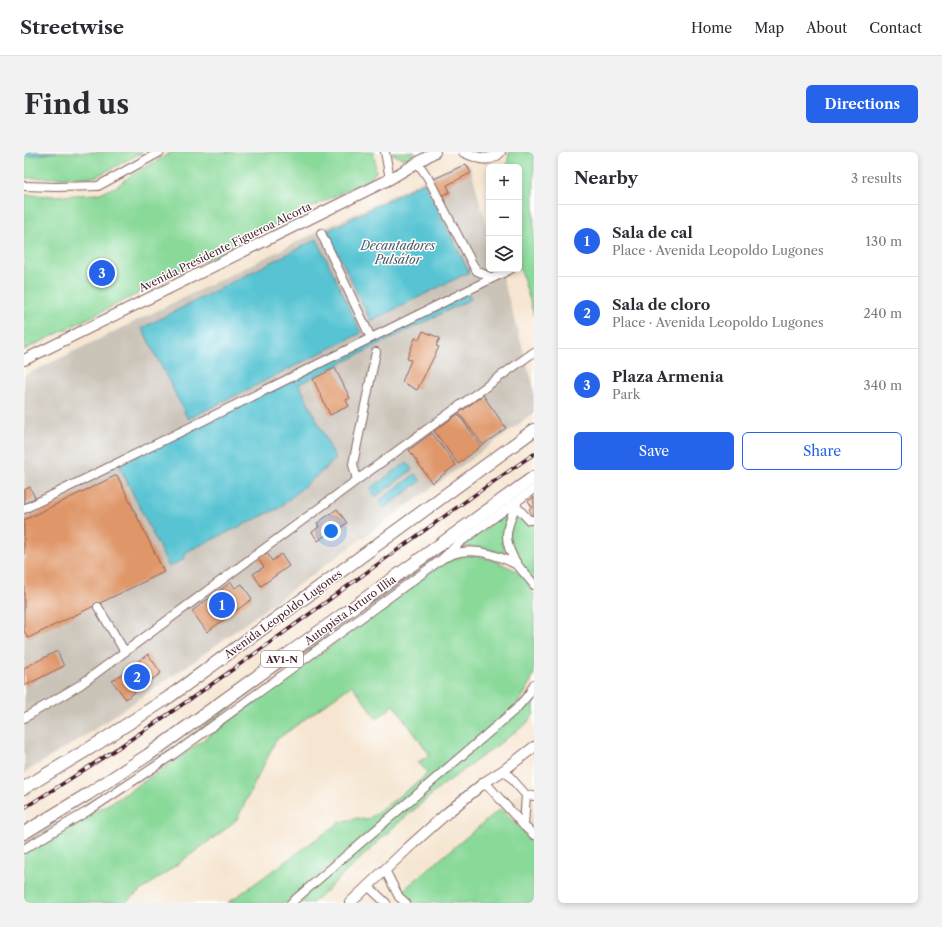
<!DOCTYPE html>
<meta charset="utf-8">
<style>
:root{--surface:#fff;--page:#f2f2f3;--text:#2b2b33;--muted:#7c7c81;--line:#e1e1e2;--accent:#2563eb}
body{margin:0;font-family:"Libre Caslon Text",serif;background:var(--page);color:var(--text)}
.controls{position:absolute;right:12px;top:12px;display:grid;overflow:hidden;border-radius:6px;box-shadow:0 2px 6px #0003}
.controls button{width:36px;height:36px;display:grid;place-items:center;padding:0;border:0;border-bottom:1px solid var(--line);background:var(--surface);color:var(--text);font:20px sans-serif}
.you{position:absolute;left:307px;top:379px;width:14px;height:14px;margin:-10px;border:3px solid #fff;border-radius:50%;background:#1a73e8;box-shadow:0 0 0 6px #1a73e833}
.badge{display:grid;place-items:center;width:26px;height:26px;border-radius:50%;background:var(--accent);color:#fff;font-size:13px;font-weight:700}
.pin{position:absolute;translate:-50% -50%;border:2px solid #fff;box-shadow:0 1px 4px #0006}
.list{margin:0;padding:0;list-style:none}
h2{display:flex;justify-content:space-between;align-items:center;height:52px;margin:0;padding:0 16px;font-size:17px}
h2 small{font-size:13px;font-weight:400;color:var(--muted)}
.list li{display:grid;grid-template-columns:26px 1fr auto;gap:12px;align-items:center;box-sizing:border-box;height:72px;padding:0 16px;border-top:1px solid var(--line)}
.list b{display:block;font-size:15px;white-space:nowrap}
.list p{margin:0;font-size:13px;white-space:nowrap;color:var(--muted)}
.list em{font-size:13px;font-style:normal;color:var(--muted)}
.actions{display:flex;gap:8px;padding:12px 16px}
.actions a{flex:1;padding:9px 0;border:1px solid var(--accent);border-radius:6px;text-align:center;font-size:14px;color:var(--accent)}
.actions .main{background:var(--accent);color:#fff}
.icon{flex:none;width:22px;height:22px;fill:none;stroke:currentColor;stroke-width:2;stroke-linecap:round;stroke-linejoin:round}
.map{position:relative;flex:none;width:510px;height:751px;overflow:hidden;border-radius:6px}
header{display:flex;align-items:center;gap:24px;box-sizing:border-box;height:56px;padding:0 20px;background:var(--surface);border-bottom:1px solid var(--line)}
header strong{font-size:19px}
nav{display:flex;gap:22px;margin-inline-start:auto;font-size:14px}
.intro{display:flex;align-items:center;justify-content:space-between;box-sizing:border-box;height:96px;padding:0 24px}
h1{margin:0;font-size:28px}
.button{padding:10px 18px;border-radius:6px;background:var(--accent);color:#fff;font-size:14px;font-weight:700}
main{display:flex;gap:24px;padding:0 24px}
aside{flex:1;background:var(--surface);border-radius:6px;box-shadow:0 2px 6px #0003}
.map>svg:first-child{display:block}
.built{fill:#ead8ba}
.industrial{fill:#cac3b8}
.green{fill:#89d999;stroke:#6a7c62}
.water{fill:#59c4d3;stroke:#52727f}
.building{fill:#df9668}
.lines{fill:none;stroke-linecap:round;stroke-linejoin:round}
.minor-casing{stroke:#866565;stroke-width:10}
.major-casing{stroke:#866565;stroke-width:12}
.highway-casing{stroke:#866565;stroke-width:14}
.minor{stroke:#fff;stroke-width:8}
.major{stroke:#fff;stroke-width:10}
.highway{stroke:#fff;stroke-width:12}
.rail-casing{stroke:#4a1f2b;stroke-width:3.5}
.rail{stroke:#fff;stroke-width:2;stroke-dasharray:6;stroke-linecap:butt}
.labels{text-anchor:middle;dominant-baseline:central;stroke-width:3;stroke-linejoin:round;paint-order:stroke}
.shield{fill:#fff;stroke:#80626b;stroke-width:1}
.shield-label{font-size:10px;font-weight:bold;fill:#4a1f2b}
.street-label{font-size:11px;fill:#4a1f2b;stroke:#fff}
.water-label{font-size:12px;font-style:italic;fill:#4f5966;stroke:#fff}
</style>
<header>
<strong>Streetwise</strong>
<nav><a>Home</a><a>Map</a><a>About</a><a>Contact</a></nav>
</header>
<div class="intro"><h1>Find us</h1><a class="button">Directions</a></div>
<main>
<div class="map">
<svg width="510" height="751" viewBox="0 0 510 751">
<rect width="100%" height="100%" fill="#fff"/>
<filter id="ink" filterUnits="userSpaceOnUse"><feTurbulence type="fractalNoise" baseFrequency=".025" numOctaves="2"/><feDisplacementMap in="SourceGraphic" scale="8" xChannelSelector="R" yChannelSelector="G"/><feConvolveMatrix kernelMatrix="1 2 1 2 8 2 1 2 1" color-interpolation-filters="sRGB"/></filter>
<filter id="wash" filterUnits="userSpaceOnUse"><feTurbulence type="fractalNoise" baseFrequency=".012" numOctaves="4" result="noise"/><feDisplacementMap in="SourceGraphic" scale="16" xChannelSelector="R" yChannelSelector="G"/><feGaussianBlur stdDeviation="0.9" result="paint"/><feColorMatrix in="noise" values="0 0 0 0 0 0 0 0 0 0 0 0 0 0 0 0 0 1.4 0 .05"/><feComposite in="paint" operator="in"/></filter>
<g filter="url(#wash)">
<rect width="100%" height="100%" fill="#f6e6d1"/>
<path class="built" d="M510 630V689L476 657Z"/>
<path class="industrial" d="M436 10H440L446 15 465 80V117H476L510 236V261L166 512 62 583 0 621V224Z"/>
<path class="green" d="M0 0H119L71 25 0 26Z
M148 0H350L352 20 347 26 0 198V43L34 44 73 42 92 35 109 22Z
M368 0H392L384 6H378L369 2Z
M485 0H510V163L495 112V15H483Z
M510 333V334L142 603 93 635 0 692V691L50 661 138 604Z
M485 359C482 372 476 386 481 400L479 402 461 396 441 395V392Z
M495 361 510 370V428C503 419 490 403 486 393 484 386 488 365 495 361Z
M443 403 460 405 471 409 491 418 500 426 510 442V521L505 534 495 550 263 751H204L316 670 334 666 343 668 398 627 403 620 394 610 406 603 370 553 353 567 328 533 252 588 213 667 203 676 100 751H0V701L95 646 155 606 415 414 424 409Z
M510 539V562L502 572 418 634 372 673 289 751H272Z
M476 657 510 689V751H389L377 740Z"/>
<path class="water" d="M0 0H33L0 5Z
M400 30 445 120 347 169 303 79Z
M293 87 337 181 164 267 118 176Z
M445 142 447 147 275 232 312 307 255 356 164 399 162 401 160 407 145 415 95 313Z
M383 310 388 318 351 345 346 337Z
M391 322 397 329 360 356 355 349Z"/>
<g id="blocks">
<path class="building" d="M442 12 447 21 423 33 426 40 416 44 408 28Z
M399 179 416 186 412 194 415 195 393 238 378 230 387 208 383 207 391 186 395 188Z
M311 216 326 246 322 248 325 254 306 263 289 227Z
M459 243 482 276 459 293 435 261Z
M434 262 457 294 434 312 410 279Z
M408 281 432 313 408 331 385 298Z
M93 323 140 420 4 486 0 479V368Z
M6 335 11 346 0 352V338Z
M510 345V365L505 357 508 355 504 349Z
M313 357 323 371 306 384 304 381 294 389 288 380 295 375 293 371Z
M243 401 248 409 257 402 265 414 237 434 229 422 240 415 234 407Z
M207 430 211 436 218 432 228 447 183 480 168 459Z
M33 499 40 514 0 534V516Z
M124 502 137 521 102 547 88 529Z"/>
</g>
</g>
<g filter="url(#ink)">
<use href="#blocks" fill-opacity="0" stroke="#866565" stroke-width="1"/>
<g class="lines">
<g class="minor-casing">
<path id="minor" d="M361 0 366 27
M394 11 404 26 449 113 453 119 468 126
M0 34 32 35 74 34 136 0
M297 81 347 186
M333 328 329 312 352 200
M494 349C483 374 476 388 494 413 498 420 505 425 510 433
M492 354 505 368H510
M0 357 487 117
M422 405C445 393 472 402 493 413
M74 455 101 500
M0 566 56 533 333 328 510 200
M480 618 502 643 510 644
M461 630 500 674 510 683
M500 674 502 643
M0 697 64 659 150 602 418 407 435 391 510 337
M361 718 375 745 382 751
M344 734 362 751
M267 751 492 557 505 542 510 532"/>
</g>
<g class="major-casing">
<path id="major" d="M440 0C452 5 465 12 476 0
M0 208 366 27 411 0
M326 751 384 696 423 661 461 630 480 618 510 595"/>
</g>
<g class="highway-casing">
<path id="highway" d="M0 636 76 590 145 545 510 278
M0 681 64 642 124 603 510 325"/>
</g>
<use href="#minor" class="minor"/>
<use href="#major" class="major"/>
<use href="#highway" class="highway"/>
<g class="rail-casing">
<path id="rail" d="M0 656C71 612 140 566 208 518 309 446 407 371 510 302"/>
</g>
<use href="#rail" class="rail"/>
</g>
</g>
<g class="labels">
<rect class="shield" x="237" y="499" width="42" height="16" rx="3"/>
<g class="shield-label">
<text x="258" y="507">AV1-N</text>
</g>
<g class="street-label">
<text transform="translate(201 95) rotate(-26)">Avenida Presidente Figueroa Alcorta</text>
<text transform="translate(326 458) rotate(-36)">Autopista Arturo Illia</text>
<text transform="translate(259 462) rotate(-36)">Avenida Leopoldo Lugones</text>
</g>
<g class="water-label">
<text x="374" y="93">Decantadores<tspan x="374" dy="14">Pulsátor</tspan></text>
</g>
</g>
</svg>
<div class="controls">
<button>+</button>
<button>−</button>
<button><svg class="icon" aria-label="layers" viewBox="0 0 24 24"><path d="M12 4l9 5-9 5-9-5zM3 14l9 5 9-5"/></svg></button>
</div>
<div class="you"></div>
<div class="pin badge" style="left:198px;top:453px">1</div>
<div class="pin badge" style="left:113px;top:525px">2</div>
<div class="pin badge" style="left:78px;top:121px">3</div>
</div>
<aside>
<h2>Nearby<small>3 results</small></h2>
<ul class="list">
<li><span class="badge">1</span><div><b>Sala de cal</b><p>Place · Avenida Leopoldo Lugones</p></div><em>130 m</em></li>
<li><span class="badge">2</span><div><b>Sala de cloro</b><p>Place · Avenida Leopoldo Lugones</p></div><em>240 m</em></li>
<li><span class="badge">3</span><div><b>Plaza Armenia</b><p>Park</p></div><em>340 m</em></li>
</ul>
<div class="actions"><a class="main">Save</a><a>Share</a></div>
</aside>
</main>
